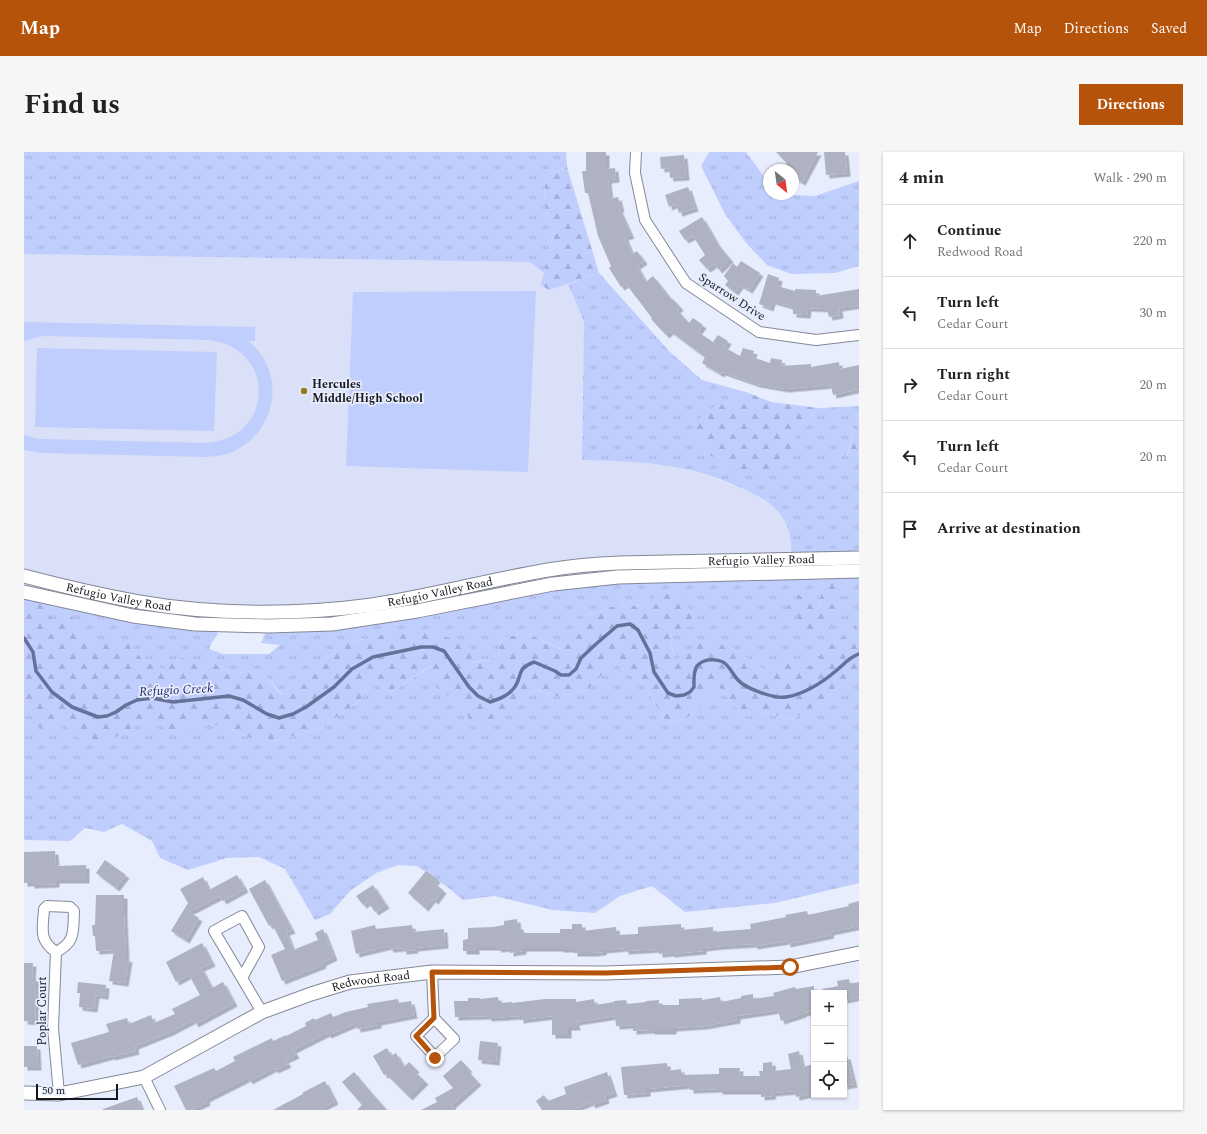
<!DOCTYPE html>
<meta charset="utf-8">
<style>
:root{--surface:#fff;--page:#f6f6f6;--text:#222;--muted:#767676;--line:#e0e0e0;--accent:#b45309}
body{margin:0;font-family:Spectral,serif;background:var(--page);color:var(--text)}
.controls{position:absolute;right:12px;bottom:12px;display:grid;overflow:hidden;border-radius:0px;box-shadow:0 1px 3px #0004}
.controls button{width:36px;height:36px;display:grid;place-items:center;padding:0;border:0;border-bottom:1px solid var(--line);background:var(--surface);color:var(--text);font:20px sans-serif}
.compass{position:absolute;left:739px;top:12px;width:36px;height:36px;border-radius:50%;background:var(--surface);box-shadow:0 1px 3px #0004;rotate:151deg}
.scale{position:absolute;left:12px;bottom:10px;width:82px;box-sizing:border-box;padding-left:4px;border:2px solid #15171c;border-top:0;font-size:11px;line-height:14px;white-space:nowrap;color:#15171c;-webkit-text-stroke:3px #e8edfd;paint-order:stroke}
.stop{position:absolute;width:12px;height:12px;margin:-9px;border:3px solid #b45309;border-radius:50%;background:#fff}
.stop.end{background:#b45309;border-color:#fff;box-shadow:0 1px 4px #0008}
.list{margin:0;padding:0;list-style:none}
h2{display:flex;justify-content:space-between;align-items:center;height:52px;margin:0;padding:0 16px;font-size:17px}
h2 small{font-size:13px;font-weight:400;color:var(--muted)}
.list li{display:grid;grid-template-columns:26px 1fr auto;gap:12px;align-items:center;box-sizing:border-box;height:72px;padding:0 16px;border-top:1px solid var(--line)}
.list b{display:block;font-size:15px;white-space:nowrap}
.list p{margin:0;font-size:13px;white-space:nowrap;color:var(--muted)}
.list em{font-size:13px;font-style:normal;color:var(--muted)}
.icon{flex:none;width:22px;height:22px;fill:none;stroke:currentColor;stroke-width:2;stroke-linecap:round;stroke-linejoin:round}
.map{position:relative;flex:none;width:835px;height:958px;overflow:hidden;border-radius:0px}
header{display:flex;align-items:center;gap:24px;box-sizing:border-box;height:56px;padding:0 20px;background:var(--accent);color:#fff}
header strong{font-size:19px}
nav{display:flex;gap:22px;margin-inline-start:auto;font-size:14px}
.intro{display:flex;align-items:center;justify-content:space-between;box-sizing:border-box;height:96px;padding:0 24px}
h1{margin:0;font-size:28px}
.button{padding:10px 18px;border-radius:0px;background:var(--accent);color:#fff;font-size:14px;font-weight:700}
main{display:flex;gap:24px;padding:0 24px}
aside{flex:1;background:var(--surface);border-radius:0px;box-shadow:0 1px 3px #0004}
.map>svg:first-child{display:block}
.built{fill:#dae0f7}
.grass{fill:url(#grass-tufts)}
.forest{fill:url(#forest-firs)}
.garden{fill:#c0cefe}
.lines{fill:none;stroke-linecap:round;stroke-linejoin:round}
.stream{stroke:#657199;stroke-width:3.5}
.building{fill:#aeb2c1;filter:url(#shadow)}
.minor-casing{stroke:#838896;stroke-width:12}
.tertiary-casing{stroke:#838896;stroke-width:15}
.minor{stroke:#fff;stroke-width:10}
.tertiary{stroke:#fff;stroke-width:13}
.route{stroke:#b45309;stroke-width:5}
.poi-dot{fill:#937a20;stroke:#e8edfd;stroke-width:1.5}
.labels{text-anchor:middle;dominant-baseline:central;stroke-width:3.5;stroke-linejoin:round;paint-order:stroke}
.street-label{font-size:12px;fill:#15171c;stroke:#e8edfd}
.poi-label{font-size:12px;font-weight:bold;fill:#15171c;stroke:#e8edfd;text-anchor:start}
.water-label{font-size:13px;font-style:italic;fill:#212a6c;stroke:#e8edfd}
</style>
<header>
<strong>Map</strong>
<nav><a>Map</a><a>Directions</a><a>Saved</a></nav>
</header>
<div class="intro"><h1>Find us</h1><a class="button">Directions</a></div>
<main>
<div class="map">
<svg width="835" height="958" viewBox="0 0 835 958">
<defs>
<pattern id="grass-tufts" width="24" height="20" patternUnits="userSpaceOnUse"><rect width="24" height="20" fill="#c0cefe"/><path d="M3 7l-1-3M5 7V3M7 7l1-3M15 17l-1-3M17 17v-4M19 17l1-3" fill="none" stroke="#a4b0d9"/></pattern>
<pattern id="forest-firs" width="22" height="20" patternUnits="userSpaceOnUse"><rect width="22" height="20" fill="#c0cefe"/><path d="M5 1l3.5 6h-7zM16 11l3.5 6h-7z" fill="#a4b0d9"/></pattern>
<filter id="shadow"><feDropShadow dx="3.5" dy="3.5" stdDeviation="0" flood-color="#0004"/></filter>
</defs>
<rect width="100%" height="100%" fill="#e8edfd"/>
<path class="built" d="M0 102 506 110 520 121 544 132 560 170 558 308 599 309 632 312 663 317 686 324 728 341 744 351 754 359 761 369 766 385 768 407 596 411 391 446 193 459 0 424Z"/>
<path class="grass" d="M0 0H542L543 15 521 24 520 50 530 80 520 121 506 110 0 102Z
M685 0H722L738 22 745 30V42L791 44 835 29V114L811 121 767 122 743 113 723 92 701 62 677 14Z
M575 121 646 200 678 228 725 241 682 259 771 278 795 256 835 254V261L823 304 835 302V406L768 407C767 394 767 380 760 368 751 352 733 343 717 336 699 328 681 321 662 317 627 310 593 309 558 308L560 170 544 132Z
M835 419V465L831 477 805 494 785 515 766 511 744 520 704 494 650 509 646 480 671 472 624 453 586 455 561 464 537 497 503 481 478 486 474 505 447 511 371 477 349 486 317 491 298 513 271 527 259 543 235 518 212 521 187 510 140 518 119 508 103 488H65L48 464 31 471 13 443 0 447V440L191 473 194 482 188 490 185 497 199 502H245L256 493 237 491 244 474 308 472 529 432 800 420 795 454 774 464 784 483 819 420Z
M590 510 620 533 642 570 662 567 694 534 720 564 744 561 768 568 799 548 826 525H835V731L751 751 661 760 628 734 596 744 571 761 529 758 470 744 439 748 422 734 393 714 374 713 352 721 326 739 306 762 291 768 261 717 235 705 203 706 164 718 136 706 128 689 98 672 80 680 61 676 46 689 0 688V546L5 552 11 571 37 569 80 590 126 567 152 582 173 569 203 576 241 592 297 576 337 548 346 527 366 541 407 514 414 539 436 549 485 560 510 538 535 545 566 536Z"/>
<path class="forest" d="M543 15 575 121 525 138 517 133 530 80 520 50 521 24Z
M725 241 747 250 795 256 771 278 774 300 742 321H718L687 304 667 278 682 259Z
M835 261V302L823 305Z
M800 420H819L816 459 804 479 784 483 771 478 774 464 763 455 773 442 795 454Z
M635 437 661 445 671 473 646 480 650 509 677 490 704 494 744 520 766 511 785 515 805 494 830 477 835 465V525H826L799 548 768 568 744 561 720 564 694 534 662 567 642 570 620 533 590 510 566 536 535 545 510 538 485 560 449 575 436 549 414 539 406 514 366 541 346 527 337 548 297 576 241 592 203 576 173 569 152 582 126 567 80 591 54 586 37 569 25 581 10 571 5 552 0 546V447L13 443 31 470 48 464 65 488H103L119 508 140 517 156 506 187 510 212 521 235 518 258 543 271 527 298 513 317 491 349 486 371 477 410 480 446 494 448 511 474 505 478 486 503 481 536 497 561 464 586 455 624 453Z"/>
<path class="garden" d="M512 139 504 320 322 314 329 140Z
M0 170 231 175V189H225C231 195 237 201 241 209 258 240 245 280 214 297 204 303 193 304 182 305L18 301 0 298V283L10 286 19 287 182 291C251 286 253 196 185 188L22 184 13 185 0 189Z
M13 196 193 200 190 279 11 275Z"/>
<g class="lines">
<path class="stream" d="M0 486 9 500 12 519 28 540 48 555 74 565 83 564 92 560 102 553 113 548 128 546 149 550 205 544 219 548 243 562 255 566 269 562 282 555 310 535 328 517 349 505 397 495H409L420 499 445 535 454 544 466 550C475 547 484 544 490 536 499 525 491 517 510 510L531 519 537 523H545L552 517 557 506 572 492 593 474 606 472 614 478 626 501 630 520 644 541 652 544 660 543 666 540 670 535C670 528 669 520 673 514 679 507 691 506 699 510 705 513 709 523 714 528 722 537 751 547 762 545 781 542 799 530 813 518 820 512 826 505 835 502"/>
</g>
<path class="building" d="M562 0H582V17L591 16 592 27 584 28 586 47 594 45 597 57H595L607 83 601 85 608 102 613 99 620 109 613 114 622 130 629 124 648 148 649 147 656 155 653 158 665 171 669 166 679 173 674 180 689 190 694 183 704 189 700 195 716 204 719 196 730 199 728 205 746 211 747 206 758 208 757 214 787 212V215L815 210 816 217 835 213V237L809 243 807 233 761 237 733 232 698 220 697 222 678 211 681 205 646 179 642 183 627 167 628 166 602 132 597 135 585 116 587 114 574 84 564 41H561L558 19H562Z
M752 0H794L778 30 769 25V18H759L763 11Z
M800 0H821L823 21 802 23Z
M660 3 662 25 646 26 645 16 637 17 636 5Z
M664 35 671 56 655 61 652 52 645 55 641 43Z
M678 65 693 91 706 107 695 118 690 112 683 117 675 108 681 103 669 84 661 88 655 79Z
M717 109 736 121 725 138 716 133 711 140 701 133 704 129 700 124 709 111 713 115Z
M744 122 755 126 753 134 771 139V137L792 138V144L835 137V153L815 156 816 163 805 165 803 157 784 156 783 163 769 162V155L748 149 746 156 735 152Z
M31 699 32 714 62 713V728H32V732L7 733V731H0V700Z
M81 708 102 723 92 736 72 721Z
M402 719 413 727 410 731 419 738 411 749 408 747 401 756 384 741Z
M213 723 221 737 199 749 196 744 165 760 175 766 162 788 147 779 164 751 156 737 179 725 185 738Z
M241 728 268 778 262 780 269 798 294 788 291 781 299 777 310 805 298 811 299 813 258 829 247 803 261 797 248 772 245 774 225 737Z
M349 733 362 753 351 760 344 750 339 753 332 744Z
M72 743H100V763L102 806 105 807 101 831 85 829 90 798 72 799 71 784H69L68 773H71Z
M835 749V774L806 780 807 783 763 792V789L730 794V792L697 794 679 796V799L647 802V801L635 802V797L601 799V796L579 798V800L569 801H550V797H536V796H499V799L486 801V796L474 797 473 795H452V799H439V788L444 787V776L469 775 480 773V769L493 767 494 774H496L497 781H536V777H548V772H558V779L592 775 593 783 614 782V775L657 772V778L689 775V780L727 777 726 772 762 765 761 763 783 759 784 763 825 754 824 752Z
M351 773 352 777 388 773 389 780 420 777 421 793 390 796 391 798 379 799V796L366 797 365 794 332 802 327 779Z
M178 791 188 811 177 816 188 836 199 830 210 851 171 872 169 868 146 880 111 894 112 899 88 905 87 904 54 913 47 891 85 880 82 872 103 866 105 872 127 863 130 871 151 862 148 857 176 843 165 823 152 830 142 810Z
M0 811H9L8 826H12L11 870 0 869Z
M825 827 826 832 835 830V845L820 848V841H799L798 837 814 834 813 829Z
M54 830 82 833 81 844 72 843 70 857 55 855 56 841H53Z
M790 834V859L779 861V862L757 869 754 858 713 864V868L680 874 649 876V879H627V878L609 879V873L592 874 591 864 552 870 553 875H544V883H528V864L496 868V864L464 866V864L431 865 430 849H444V846H456V847L474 845 475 851 488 850V851L521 847H552V850L570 847 571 853 590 850V849L602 848 603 852 622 850V849L635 848V853H655V847L678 846V848L696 845 697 850 717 846V844L729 842V847L750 844 749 841 771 835 772 837Z
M374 847 375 851 387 849 390 863 354 870V873L333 877 332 871 304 883 303 881 269 898 272 903 261 908 264 912 251 918 250 916 225 929 224 926 182 947 183 950 167 958H162L150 934 190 916 192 919 211 909 209 905 248 886 249 889 262 883V884L282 874 281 871 290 866 291 868 307 861 309 865 322 860 344 855 343 852Z
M456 889 474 891 472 910 454 908Z
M0 894H13L14 915H0Z
M363 896 367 904 372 901 380 915 385 910 392 917 390 919 401 929 385 945 362 922 360 923 349 904Z
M775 899 778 915 790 912V941L772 945 771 939 748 941 749 944 737 945V939H695V937L666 938V933L623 937V941L600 943 597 915 643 911 644 919 657 917 658 923 695 922V916H716L715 924H736L735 919H739V911L748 910 749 919 767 917 764 902Z
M820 904H823L830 932 820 934Z
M437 908 445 917 443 918 454 930 428 953 430 958H397L413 950 411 946 429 936 419 924Z
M330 920 346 939 363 958H333L338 953 318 930Z
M583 920 590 941 581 944 582 948 568 953 567 950 547 958H518L512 949 520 943 524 949 542 942 540 935Z
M301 929 311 949 299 955 300 958H249L279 942 278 941Z
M113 945 118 958H79V957Z"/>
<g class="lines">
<g class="minor-casing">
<path id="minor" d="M612 0 611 21 621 68 662 131 735 180 792 188 835 183
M23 754 46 755 50 759C49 779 52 790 32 800 14 788 19 776 20 757Z
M32 800 29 876 35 942
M408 820 410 866 392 884 411 905 430 887 410 866
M218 826 235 795 218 764 190 779 238 860
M120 925 136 958"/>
</g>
<g class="tertiary-casing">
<g id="tertiary">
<path id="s1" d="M0 424C38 434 77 443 115 450 189 463 274 463 348 453 407 444 465 428 524 418 548 414 572 412 596 411L835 406"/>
<path d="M0 440 109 464 171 472 244 474 308 472 393 459 529 432 594 425 835 419"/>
<path id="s2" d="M0 941 35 942 120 925 238 860 287 842 326 830 408 820 581 821 766 815 835 801"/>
</g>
</g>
<use href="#minor" class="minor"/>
<use href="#tertiary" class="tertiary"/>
</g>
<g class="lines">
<path class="route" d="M411 906 392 884 410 866 408 820 581 821 766 815"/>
</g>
<circle class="poi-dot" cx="280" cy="239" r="4"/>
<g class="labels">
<g class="street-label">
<text transform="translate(708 145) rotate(33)">Sparrow Drive</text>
<text stroke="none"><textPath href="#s1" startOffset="745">Refugio Valley Road</textPath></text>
<text stroke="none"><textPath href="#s1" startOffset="421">Refugio Valley Road</textPath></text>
<text stroke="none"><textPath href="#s1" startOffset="97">Refugio Valley Road</textPath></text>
<text stroke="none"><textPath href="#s2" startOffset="370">Redwood Road</textPath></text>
<text transform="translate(18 859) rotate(-90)">Poplar Court</text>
</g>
<g class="poi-label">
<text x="288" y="232">Hercules<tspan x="288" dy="14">Middle/High School</tspan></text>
</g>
<g class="water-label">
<text transform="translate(152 538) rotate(-3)">Refugio Creek</text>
</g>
</g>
</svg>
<div class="controls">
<button>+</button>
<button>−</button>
<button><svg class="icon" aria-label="locate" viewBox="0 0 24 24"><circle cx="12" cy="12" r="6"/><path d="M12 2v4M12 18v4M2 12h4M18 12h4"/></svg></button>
</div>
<svg class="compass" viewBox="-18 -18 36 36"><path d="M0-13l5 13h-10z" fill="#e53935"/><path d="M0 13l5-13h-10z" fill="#767676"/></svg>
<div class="scale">50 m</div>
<div class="stop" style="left:766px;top:815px"></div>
<div class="stop end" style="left:411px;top:906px"></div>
</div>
<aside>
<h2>4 min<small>Walk · 290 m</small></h2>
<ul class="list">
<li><svg class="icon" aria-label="ahead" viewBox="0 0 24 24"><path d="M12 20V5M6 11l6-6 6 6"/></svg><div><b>Continue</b><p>Redwood Road</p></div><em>220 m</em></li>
<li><svg class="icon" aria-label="left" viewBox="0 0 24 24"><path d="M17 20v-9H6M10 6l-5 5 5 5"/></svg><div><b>Turn left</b><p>Cedar Court</p></div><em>30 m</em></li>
<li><svg class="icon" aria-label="right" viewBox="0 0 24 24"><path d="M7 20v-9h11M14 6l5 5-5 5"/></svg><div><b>Turn right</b><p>Cedar Court</p></div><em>20 m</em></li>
<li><svg class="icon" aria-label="left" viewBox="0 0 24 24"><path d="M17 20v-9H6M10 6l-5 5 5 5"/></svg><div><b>Turn left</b><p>Cedar Court</p></div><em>20 m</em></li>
<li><svg class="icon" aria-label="arrive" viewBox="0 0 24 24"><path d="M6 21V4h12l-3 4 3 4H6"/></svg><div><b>Arrive at destination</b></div></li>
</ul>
</aside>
</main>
